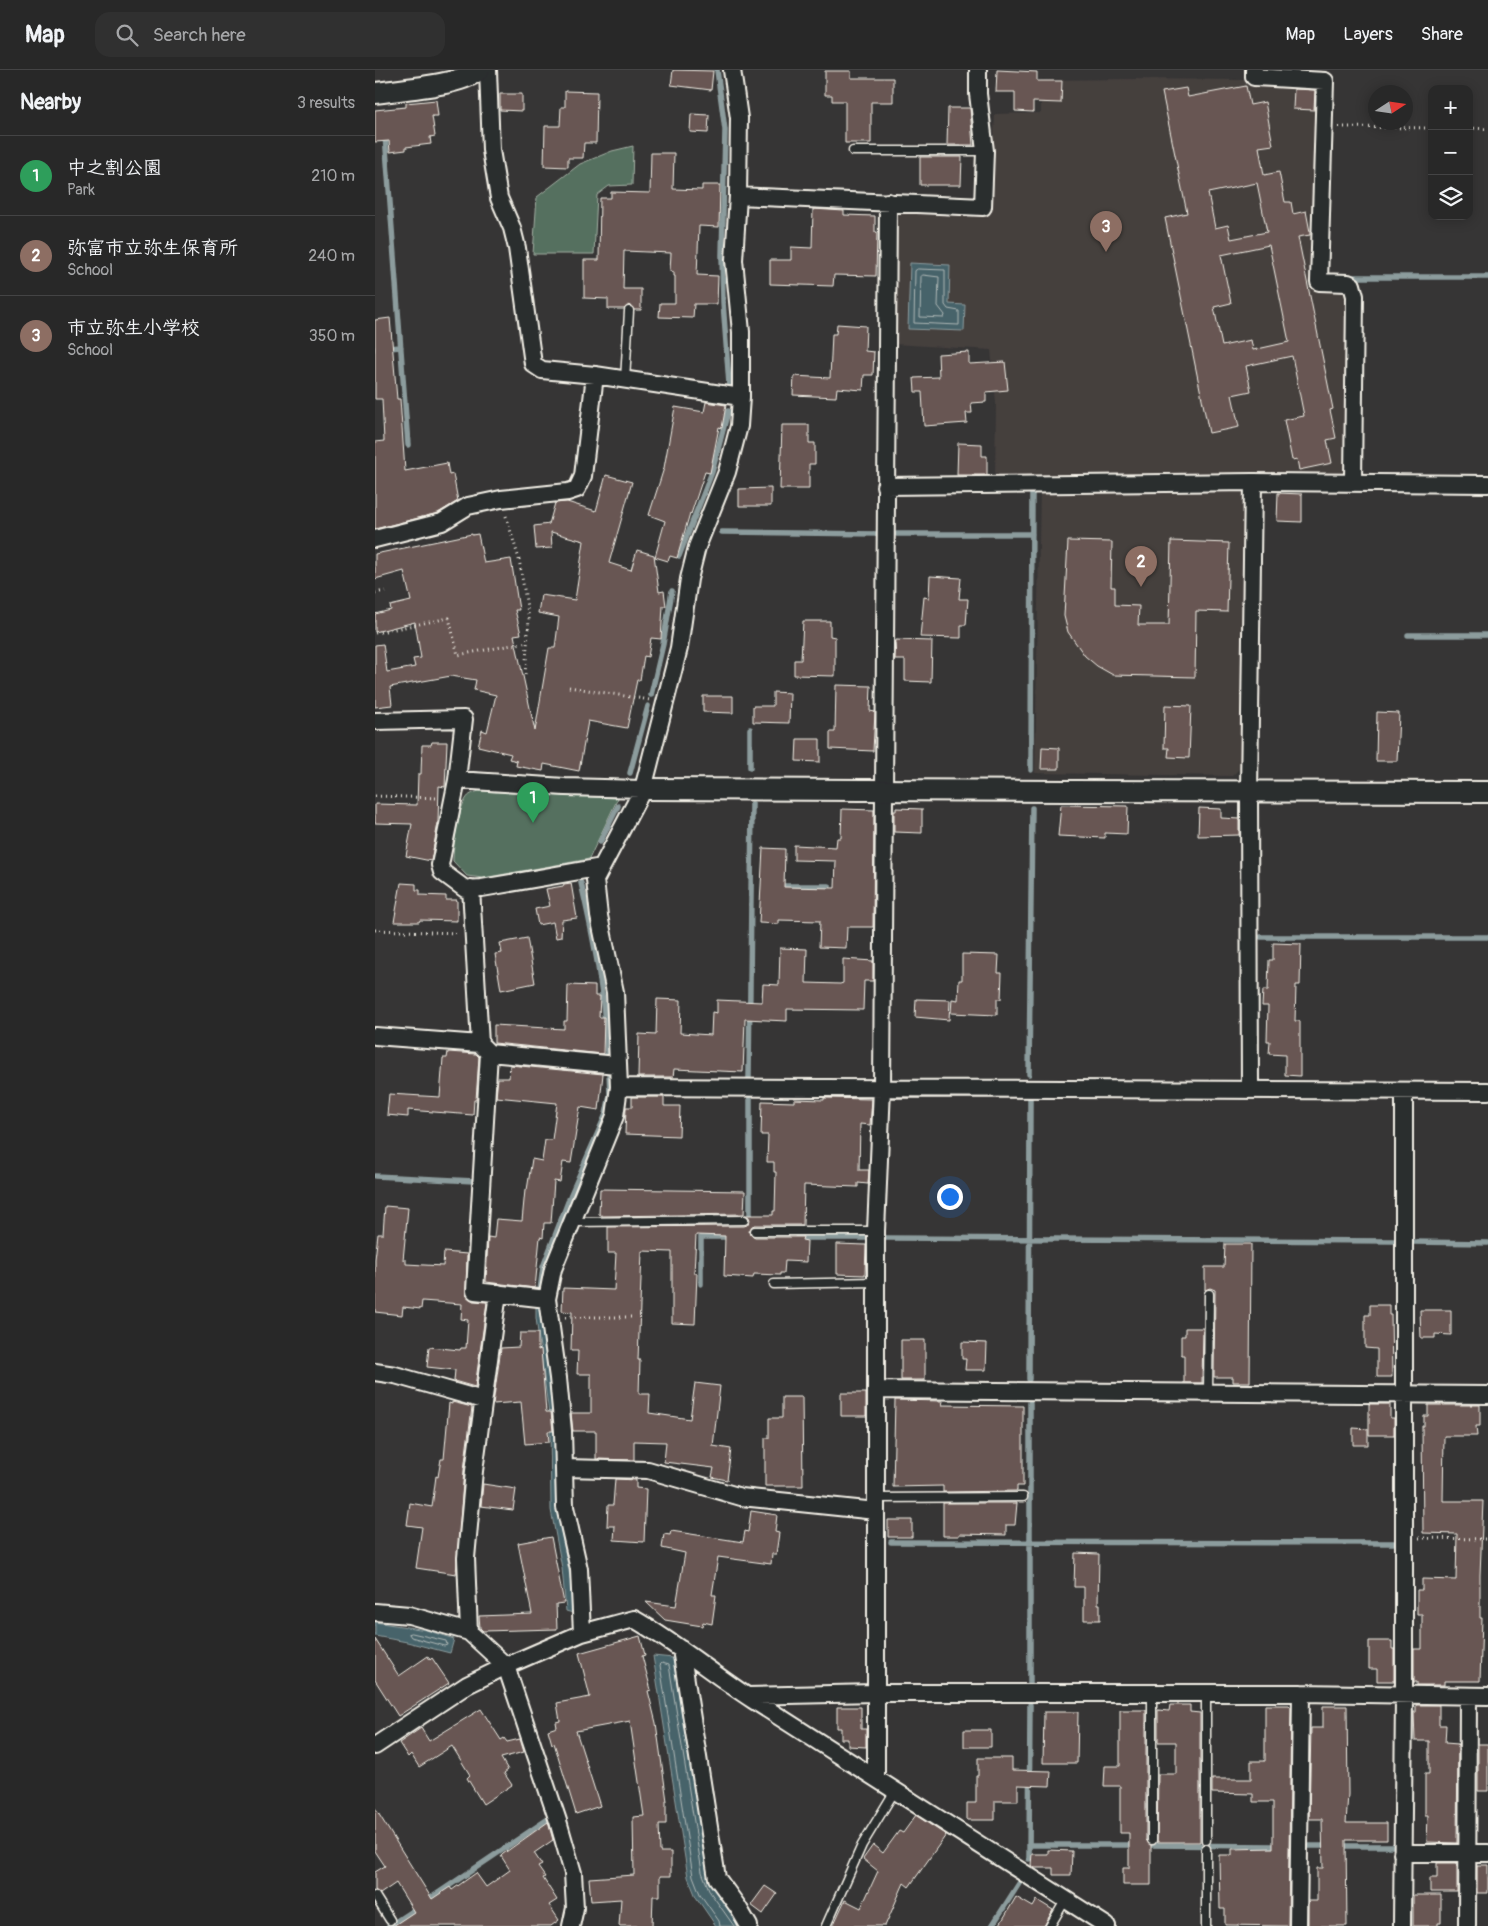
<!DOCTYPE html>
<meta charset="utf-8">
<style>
:root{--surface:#282828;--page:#303030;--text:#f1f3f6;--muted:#a5a6a8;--line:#444445;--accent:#8abfa5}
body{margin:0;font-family:Pangolin,"Klee One",sans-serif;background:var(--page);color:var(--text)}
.controls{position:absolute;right:15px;top:15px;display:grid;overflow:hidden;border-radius:10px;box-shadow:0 2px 12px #0003}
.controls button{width:45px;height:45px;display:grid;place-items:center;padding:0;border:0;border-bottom:1px solid var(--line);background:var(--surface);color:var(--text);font:25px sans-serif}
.compass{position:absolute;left:993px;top:15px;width:45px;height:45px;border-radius:50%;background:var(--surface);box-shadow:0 2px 12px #0003;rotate:78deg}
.you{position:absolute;left:574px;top:1126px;width:18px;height:18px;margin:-12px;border:4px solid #fff;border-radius:50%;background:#1a73e8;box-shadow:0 0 0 8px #1a73e833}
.badge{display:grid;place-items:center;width:32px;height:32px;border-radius:50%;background:var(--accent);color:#fff;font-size:16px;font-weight:700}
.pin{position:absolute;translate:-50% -41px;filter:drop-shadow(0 1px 2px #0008)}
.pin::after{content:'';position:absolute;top:26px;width:18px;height:15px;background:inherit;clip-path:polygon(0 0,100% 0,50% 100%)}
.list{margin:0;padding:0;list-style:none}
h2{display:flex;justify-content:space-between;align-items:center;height:65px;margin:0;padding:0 20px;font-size:21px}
h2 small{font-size:16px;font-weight:400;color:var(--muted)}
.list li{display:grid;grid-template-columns:32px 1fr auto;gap:15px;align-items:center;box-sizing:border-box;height:80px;padding:0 20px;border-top:1px solid var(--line)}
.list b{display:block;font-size:19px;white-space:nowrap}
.list p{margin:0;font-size:16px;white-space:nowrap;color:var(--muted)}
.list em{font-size:16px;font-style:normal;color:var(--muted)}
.icon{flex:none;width:28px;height:28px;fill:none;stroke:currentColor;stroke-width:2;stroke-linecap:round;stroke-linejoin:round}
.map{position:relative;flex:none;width:1113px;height:1856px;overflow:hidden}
header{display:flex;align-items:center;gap:30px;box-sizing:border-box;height:70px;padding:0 25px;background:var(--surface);border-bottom:1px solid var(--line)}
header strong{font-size:24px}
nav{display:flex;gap:28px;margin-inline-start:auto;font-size:18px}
.search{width:350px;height:45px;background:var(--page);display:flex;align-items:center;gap:12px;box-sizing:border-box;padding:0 18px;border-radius:15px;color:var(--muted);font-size:19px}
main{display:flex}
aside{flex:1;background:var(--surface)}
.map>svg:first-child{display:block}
.built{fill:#453f3e}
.green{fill:#54705f;stroke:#a4b0a4}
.water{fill:#47636b;stroke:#8c9c9d}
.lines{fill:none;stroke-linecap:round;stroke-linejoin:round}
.shore{stroke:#afb8b6;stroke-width:1}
.stream{stroke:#8c9c9d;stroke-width:5.5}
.building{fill:#685653;stroke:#f4f1e8;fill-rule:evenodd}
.service-casing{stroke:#f4f1e8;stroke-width:11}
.minor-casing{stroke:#f4f1e8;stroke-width:20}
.tertiary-casing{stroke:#f4f1e8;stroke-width:24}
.path{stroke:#f4f1e8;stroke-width:3;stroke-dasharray:1 4;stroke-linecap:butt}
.service{stroke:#2a2d2e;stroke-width:8}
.minor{stroke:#2a2d2e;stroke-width:16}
.tertiary{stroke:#2a2d2e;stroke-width:20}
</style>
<header>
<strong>Map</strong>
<div class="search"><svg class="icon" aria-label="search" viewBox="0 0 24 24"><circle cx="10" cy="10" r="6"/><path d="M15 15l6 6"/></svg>Search here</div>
<nav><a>Map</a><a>Layers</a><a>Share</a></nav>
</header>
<main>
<aside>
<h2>Nearby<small>3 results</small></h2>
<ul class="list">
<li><span class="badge" style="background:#2e9e5b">1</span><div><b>中之割公園</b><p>Park</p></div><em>210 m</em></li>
<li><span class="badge" style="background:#8d6e63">2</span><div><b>弥富市立弥生保育所</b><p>School</p></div><em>240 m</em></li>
<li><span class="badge" style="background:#8d6e63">3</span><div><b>市立弥生小学校</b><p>School</p></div><em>350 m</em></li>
</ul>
</aside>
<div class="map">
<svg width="1113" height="1856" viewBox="0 0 1113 1856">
<rect width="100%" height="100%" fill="#363535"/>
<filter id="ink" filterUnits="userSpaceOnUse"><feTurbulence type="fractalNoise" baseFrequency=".02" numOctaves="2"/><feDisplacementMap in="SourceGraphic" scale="10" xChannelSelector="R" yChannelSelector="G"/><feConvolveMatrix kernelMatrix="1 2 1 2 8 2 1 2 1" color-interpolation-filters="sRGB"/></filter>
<g filter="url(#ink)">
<path class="built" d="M753 9 873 10 946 14 940 216 974 219 975 401 970 407 620 406 621 333 616 280 519 274 521 147 526 142 615 145 620 44 666 43V10Z
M665 418 870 419 866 697 857 706 660 703Z"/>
<path class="green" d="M258 76 257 115 234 116 222 125 219 184H158L162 127 205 94 237 81Z
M104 721 243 728 214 789 108 808 92 806 78 791C78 777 83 740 91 729 94 724 98 723 104 721Z"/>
<path class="water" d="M535 193 575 195 574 234 590 235 589 261 533 259Z
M161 1235 168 1240 182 1361V1440L198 1522V1543L191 1541 187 1498 176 1440 175 1351 161 1248Z
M0 1552 51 1560 79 1569 75 1583 32 1572 0 1566Z
M278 1586 298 1588 332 1801 339 1819 365 1856H341L321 1827 313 1807Z"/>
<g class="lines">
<path class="shore" d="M543 199 570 200V235L573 239 584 241V255L539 253 540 201Z
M548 205 564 207 563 236 570 245 569 248 545 247 546 207Z
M37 1563 71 1571 72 1575 69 1576 36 1567 34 1564Z
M345 1856 344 1851 325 1824 318 1806 285 1595 287 1593 294 1595 327 1802 335 1822 359 1856"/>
<path class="stream" d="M342 0 350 60 347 185 348 232 354 314
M10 65 33 375
M973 207H1113
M0 279 26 277
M347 462 503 464
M522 464H657
M304 486 337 402 353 341
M1033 565H1113
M276 625 288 574 297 521
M375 659V697
M656 700 657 419
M255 703 273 636
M225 772 243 736
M206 813C219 870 230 925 232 983
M402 816H454
M886 867H1113
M654 1004 657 738
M374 1008 377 734
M0 1106 99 1111
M375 1168V1026
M422 1168H493
M511 1168 1018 1171
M1037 1172 1113 1173
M326 1214V1167H356
M165 1220 168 1197 196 1124 231 1044 235 1025 234 1002
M654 1309 655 1029
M516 1472 1018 1473
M655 1613V1333
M654 1775H760
M769 1775 917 1776
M933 1776H955
M965 1776H1020
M654 1789 655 1635
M50 1832 173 1749
M14 1856 43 1837
M617 1856 645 1812"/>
</g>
<path class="building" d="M298 0 338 1 336 20 296 15Z
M622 0 662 2V11H687L686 33 658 32V42L640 41V22H621Z
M450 1H476V8H518V32H496V73H470V31H457V25H450Z
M871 16 875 35 890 32 898 75 884 77 889 105 904 102 910 132H916L918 144 931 141 935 162V165L923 167 958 339 955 340 961 368 952 370 957 393 924 400 922 389 917 390 909 350 929 346 917 286 871 296 876 321 857 325 864 357 834 363 790 148 812 143 787 22 811 18 813 27ZM882 113 892 162 856 169 853 155 840 158 833 123ZM894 175 914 272 878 280 876 270 847 276 839 237 856 233 846 185Z
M919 19 940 20 939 40 918 39Z
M190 21 222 22 221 73H209L208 88H193V97L169 96 170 56H185L186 37H190Z
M125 24H147V41L125 40Z
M61 30 63 46H57L60 66 55 67 56 74 31 77V80L15 82 14 71 0 72V40L31 37V33Z
M573 38H595L598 75H572Z
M316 44 334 45 333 63 315 62Z
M276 83H299L298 119 327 120V115H345L344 157 324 156 322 205 343 206 342 234H319L318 248 284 247 285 233H300V206H299V202L295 201 296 183 249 181 248 219H266V240H259L254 235 249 239H233V229L209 228V190H224L225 128H236V122L275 123Z
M545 87H587L586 115H545Z
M438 139 469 141V145L500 146V162H502L501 206 459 205 458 216 395 214V190H416V177L437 178Z
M15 248 22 329H25L30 401 72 393 74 405 78 404 83 431 63 443 0 459V372L9 371 7 329H0V250Z
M462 254 491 256 490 281 499 282 498 305H489L488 320 462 318 461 327 418 325 419 306 455 308 457 264H461Z
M594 282V294L630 292 633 320 611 322V332L596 333 597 343H591L592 353 549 356 547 322H540L539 308 564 307 563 284Z
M331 332 351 335 347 358 344 357 335 403 330 402 316 444 315 443 302 488 295 486 293 491 280 487 290 451 274 445 289 398 300 337 329 342Z
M407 355H434V373H440V394H434V419H405Z
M583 373 607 374V386H612V405H582Z
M231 405 257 412 234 493 256 500 262 480 279 485 284 522 289 521 291 536H288L286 569 276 568 273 587 269 586 265 610H262L252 658 213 651 204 701 169 694 168 701 141 696 142 691 134 689 136 684 103 676 107 660 112 662 121 625 99 620 101 610 76 606 15 617 17 635 0 637V575L8 574 12 602 40 597 38 589 46 588 40 552 0 562V544L16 540 15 536 36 531 29 501 0 509V484L97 464V465L103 464 109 493 136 489 144 540H140L146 564 139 565 160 661 174 578H180L184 547 163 543 166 525 200 530 209 471 176 462 177 478 161 479 159 456 174 454 180 433 192 432 221 441Z
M396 418V436H364V419Z
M903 423 927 424V452L902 451Z
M693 471 737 472 736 517H740V535L764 536 763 555H794L796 471 854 473 852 542 821 541 820 607 738 605 722 596 710 586 693 562 689 546Z
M555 506 586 508 584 529H593L591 555H586V568L545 567 549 527 554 528Z
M428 551H455V566L460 567V606L419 605V590H426Z
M521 570 557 571 556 612 530 611V590H520Z
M461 615 496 616 495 641 500 642 498 681 455 679V662H460Z
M398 622 415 623 414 653 378 652V636H398Z
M328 626H358V643L328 642Z
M790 635 816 636 814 688 793 687 794 678H789Z
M1002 642 1024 643 1022 691H1001Z
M422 669H445V692L421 691Z
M57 672H72L70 717 64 716 63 753 56 791 31 786 37 754 0 753V734L42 735 43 704H46L47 675H56Z
M667 677 684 678V699H666Z
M686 735 753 736 752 764 730 763V768L683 766Z
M521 738 547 739V763L519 762V741H521Z
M824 738 846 739V748L864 749V765L823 766Z
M467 739 499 740 498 857H472L471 878 444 877 445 851 404 850V854L384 853 388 778 410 779 409 817 460 818 461 791 419 790V775L461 777 462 768H466Z
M26 813 41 814V820H45V825L71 826V830H82V851L45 850 44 852H19Z
M196 813 202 848 187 850 186 867 181 868 178 852 163 855 160 839 175 836 171 819 188 816 189 814Z
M152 868 160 913 126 920 120 884 127 883 125 873Z
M898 873 926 874 925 915H921L920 951H925V1006L910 1005V985L894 984 895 971H892L893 936H887L888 920H893L894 890H898Z
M405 878 432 879 431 913 465 914 468 913V889L498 891V911H489L488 940 412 939V951L370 949 368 1002 299 999 298 1007H263L264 964 281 965 282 929 306 930 305 963 336 965 337 942 342 943V930L387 932 388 914 404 915Z
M587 884 624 885 623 903H627L626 929H622V945L576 943 577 929 583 930 584 910H587Z
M193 915 220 916V926H225L224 947H229L228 984 119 973V955L189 959V951H192Z
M541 929 575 930 574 950 540 947Z
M73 982 101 984 104 987 101 1030H99L98 1045 33 1040V1047L12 1045 14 1024 65 1027 68 988H72Z
M135 995 228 1004 224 1040 205 1037 196 1093 188 1092 185 1112 179 1111 176 1153H169L168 1168 165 1167 160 1218 111 1212 113 1167 119 1168 121 1149 147 1151 150 1120H152L157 1089 167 1091 170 1070H177L182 1033 121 1027 123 1008H134Z
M257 1027H289V1036H305L304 1066 250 1064 251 1037H257Z
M449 1028 497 1029 495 1055 485 1054 484 1100H494L493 1114 483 1113V1117L429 1115 428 1155H380L377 1156 374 1161 375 1164 380 1167H428L427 1170 432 1171 431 1192 410 1191 409 1203H405V1205L379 1204 378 1208 349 1206 350 1166 321 1165 319 1203H322L320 1254 297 1253V1182L267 1181 263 1290H265L264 1324H275L274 1343 315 1349 320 1313 345 1316 338 1376 356 1379 352 1410 337 1407 339 1398 289 1392 291 1372 259 1371V1390L221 1389V1361H198L196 1343H216V1304H202L203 1281H196L197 1242 187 1241 188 1218 239 1220 241 1183H233V1157L369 1156 372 1155 375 1150 374 1147 370 1145H398V1141H400L401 1102H399V1092H392L393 1065H386L387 1031 419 1032V1029L449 1030Z
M225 1119 370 1121 369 1144 228 1146 224 1144Z
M10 1136 33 1138 28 1190H31V1194L68 1196 69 1182 92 1184 91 1225 98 1231 112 1232 100 1317 79 1311 80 1300 52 1297 54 1277 85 1280 86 1278H91L93 1250 86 1249 87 1234 47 1231 46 1239 28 1237 27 1245 0 1242V1189L3 1164H8Z
M462 1174 491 1175 490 1205 462 1204Z
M850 1174H876L875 1312H858V1307H839L840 1220 835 1218 830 1220V1197H849Z
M995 1235H1014V1245H1016L1017 1307H1002V1279L990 1278V1245H995Z
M1045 1240H1076V1265L1060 1264V1268H1046Z
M810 1258H828L827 1313H809V1285H806V1266H810Z
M145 1263H163V1280L166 1279 171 1342H176L178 1361H173L174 1372 150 1374 146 1332 118 1334 126 1278 144 1277Z
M526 1270H550V1310H526Z
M587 1272 612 1273 611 1300H590L591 1289H587Z
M466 1323H491V1346H466Z
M407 1327H427L428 1416H390V1368H394V1348H407Z
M520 1330 568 1331 567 1335 648 1336V1416H642V1421L568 1422V1416L518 1417Z
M77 1332 97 1337 89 1400 81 1504 41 1498 47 1457 32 1455 35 1433 57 1437 61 1406 63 1407 66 1389H69L74 1333 77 1334Z
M994 1334H1015V1348H1019V1365H994Z
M1053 1335H1105V1356H1101L1102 1366H1069L1068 1431H1108L1105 1505V1548H1107L1105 1611H1069V1615H1042V1612H1039V1579H1047V1544H1042V1520H1047V1509L1081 1510 1082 1464 1048 1463 1047 1356H1049V1346H1053Z
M978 1358 993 1359V1375H978Z
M240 1409 261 1410V1418L271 1419 269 1472 239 1470 240 1456H232L233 1435H238Z
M108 1414 141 1419 138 1440 106 1436Z
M568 1433H642L640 1455H631V1465L584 1464V1466H568Z
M376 1441 402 1445 400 1462 404 1463 401 1484H397L396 1494 343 1487 337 1525H341L337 1554 328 1552 327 1556 290 1550 271 1532 301 1536 310 1483 287 1478 289 1464 295 1465 296 1461 368 1472 370 1461 373 1462Z
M513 1450H537V1467H513Z
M176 1467 189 1533 181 1534 182 1559 108 1561 105 1558 104 1546 157 1544 143 1473Z
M700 1483 724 1484 723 1534H725V1550H709V1517H699Z
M265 1566 270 1585 267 1586 276 1620 273 1621 281 1653 292 1731H291V1754H284L285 1782H296V1806H285V1826H278L277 1856H244L246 1829 216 1831 214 1808 259 1805 258 1747 269 1746 255 1651 201 1661 225 1736 201 1744 179 1673 177 1674 173 1660 182 1657 181 1652 185 1651 182 1633 215 1627 204 1583Z
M0 1569 24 1606 53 1586 55 1590 57 1588 74 1613 23 1646 0 1610Z
M994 1571H1017V1579H1019V1611H1002V1599H994Z
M795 1635H815V1642L825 1643V1772H782L783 1704H801V1672H783V1640L794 1641Z
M890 1635H914L916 1637 913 1856 850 1855V1839H845L844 1785H857V1779L898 1778V1732H878V1724L837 1723V1709H876V1691H890Z
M1041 1635H1064V1655H1071L1070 1673 1083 1674 1082 1773 1052 1772 1053 1745H1050V1704H1054V1671H1040L1039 1642H1041Z
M948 1636H972L973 1724 971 1753H1012V1770H971L972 1856H933V1831H942V1798H948L947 1749H934L936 1658H948Z
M462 1637H486V1659H491V1677L473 1676V1669H466V1658H462Z
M106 1639 126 1670 129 1668 132 1672 145 1669 149 1682 126 1688 133 1700 129 1703 137 1715 108 1734 92 1708 95 1705 77 1676 44 1697 36 1684 33 1687 24 1673 46 1658 54 1671Z
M745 1640H771V1770L776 1775V1815H748V1798H754V1763H745V1716H729L730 1696H745Z
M669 1642H703L702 1693H668Z
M589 1660H616V1677H589Z
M1103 1674H1113V1721H1103Z
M603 1688H637V1700L676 1701 675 1716 643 1715V1731H620V1750H592V1733H601V1706H603Z
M0 1738 57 1829 75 1817 77 1820 101 1803 111 1817 135 1800 126 1786 128 1784 173 1752 178 1770 159 1783 167 1795 163 1797 170 1807 168 1808 182 1830 174 1835 184 1850 176 1856H18L39 1842 21 1813 5 1824 0 1820V1802L10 1796 0 1781Z
M541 1745 571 1765 534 1817 529 1813 510 1856H458L470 1830 486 1838 503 1801 488 1789 498 1775 508 1783 524 1761 528 1763Z
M673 1780 697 1781 696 1805H678V1798H660L656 1795 657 1784H673Z
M1062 1793H1082V1822H1055V1808H1062Z
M1102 1795H1113V1823H1102Z
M390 1816 402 1824 388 1844 376 1835Z
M1038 1825H1066V1853H1063V1856H1038Z
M641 1827 658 1837 662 1830 678 1840 669 1856H624Z"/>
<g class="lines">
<g class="service-casing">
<path id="service" d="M478 81H610
M250 310 254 241
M197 1152 369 1150
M380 1161H501
M399 1214 501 1212
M833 1324 834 1224
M501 1428 648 1427
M777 1770V1623
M831 1770V1623
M0 1826 15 1850
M451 1856 487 1775 521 1719
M675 1856 691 1829
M831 1856V1779"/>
</g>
<g class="minor-casing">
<path id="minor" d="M113 0 116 80 124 128 137 158 142 178 158 294 167 300 220 305 366 327
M879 0V7L950 11 944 212 973 213 977 215 980 226 978 412
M363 126 608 137 610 81 603 24V0
M510 416 878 412
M0 469 67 452 93 436 126 429 193 422 202 419 208 406 220 305
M0 651 89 649 82 710 190 717 268 719
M82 710 65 795 67 802 90 819 107 818 227 797
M96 818 105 974
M0 966 105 974 114 983 242 995
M114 983 100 1221 172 1229
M244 1017 1113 1021
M875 1020 874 723 878 412 1113 414
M0 1302 20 1305 108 1330
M502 1320 1113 1325
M189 1398 273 1400 366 1427 501 1441
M0 1542 34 1545 94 1562 131 1596 183 1751 198 1803 200 1838 196 1856
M94 1562 91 1488 99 1401 123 1223
M207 1563 204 1499 190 1437 188 1361 183 1308 172 1229 178 1199 240 1046 244 1017 240 922 224 846 220 810 268 719 304 578 314 509 322 477 352 402 364 356 366 327V262L359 190 363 126 364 48 357 0
M306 1579 342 1808 363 1837 374 1856
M372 1626 500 1623H926L1113 1626
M0 1676 92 1615 131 1596 207 1563 259 1549C301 1573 338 1604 378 1630 497 1705 615 1780 732 1856
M501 1707V1161L507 1018 513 132
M1027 1783H1113
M923 1856 926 1623
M1027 1856 1029 1626V1021
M1092 1856 1093 1626"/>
</g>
<g class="tertiary-casing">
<path id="tertiary" d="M0 23C27 19 83 16 104 0
M268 719C550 719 831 723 1113 722"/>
</g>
<path class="path" d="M964 57 1057 58
M1094 58 1113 59
M131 446 144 489 154 549 150 605
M0 523 10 521
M0 563 74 548 83 585 153 572
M194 617 275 630
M0 726 63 728
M0 860 82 863
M190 1247H256
M1044 1468 1113 1469"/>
<use href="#service" class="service"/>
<use href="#minor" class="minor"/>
<use href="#tertiary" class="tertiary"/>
</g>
</g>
</svg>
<div class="controls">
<button>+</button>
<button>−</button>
<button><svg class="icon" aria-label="layers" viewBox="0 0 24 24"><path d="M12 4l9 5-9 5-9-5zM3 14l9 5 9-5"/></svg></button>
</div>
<svg class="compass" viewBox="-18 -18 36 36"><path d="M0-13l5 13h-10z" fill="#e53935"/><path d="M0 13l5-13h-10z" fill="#a5a6a8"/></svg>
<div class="you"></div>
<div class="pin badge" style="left:158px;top:753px;background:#2e9e5b">1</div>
<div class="pin badge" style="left:766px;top:517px;background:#8d6e63">2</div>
<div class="pin badge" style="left:731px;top:182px;background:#8d6e63">3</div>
</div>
</main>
